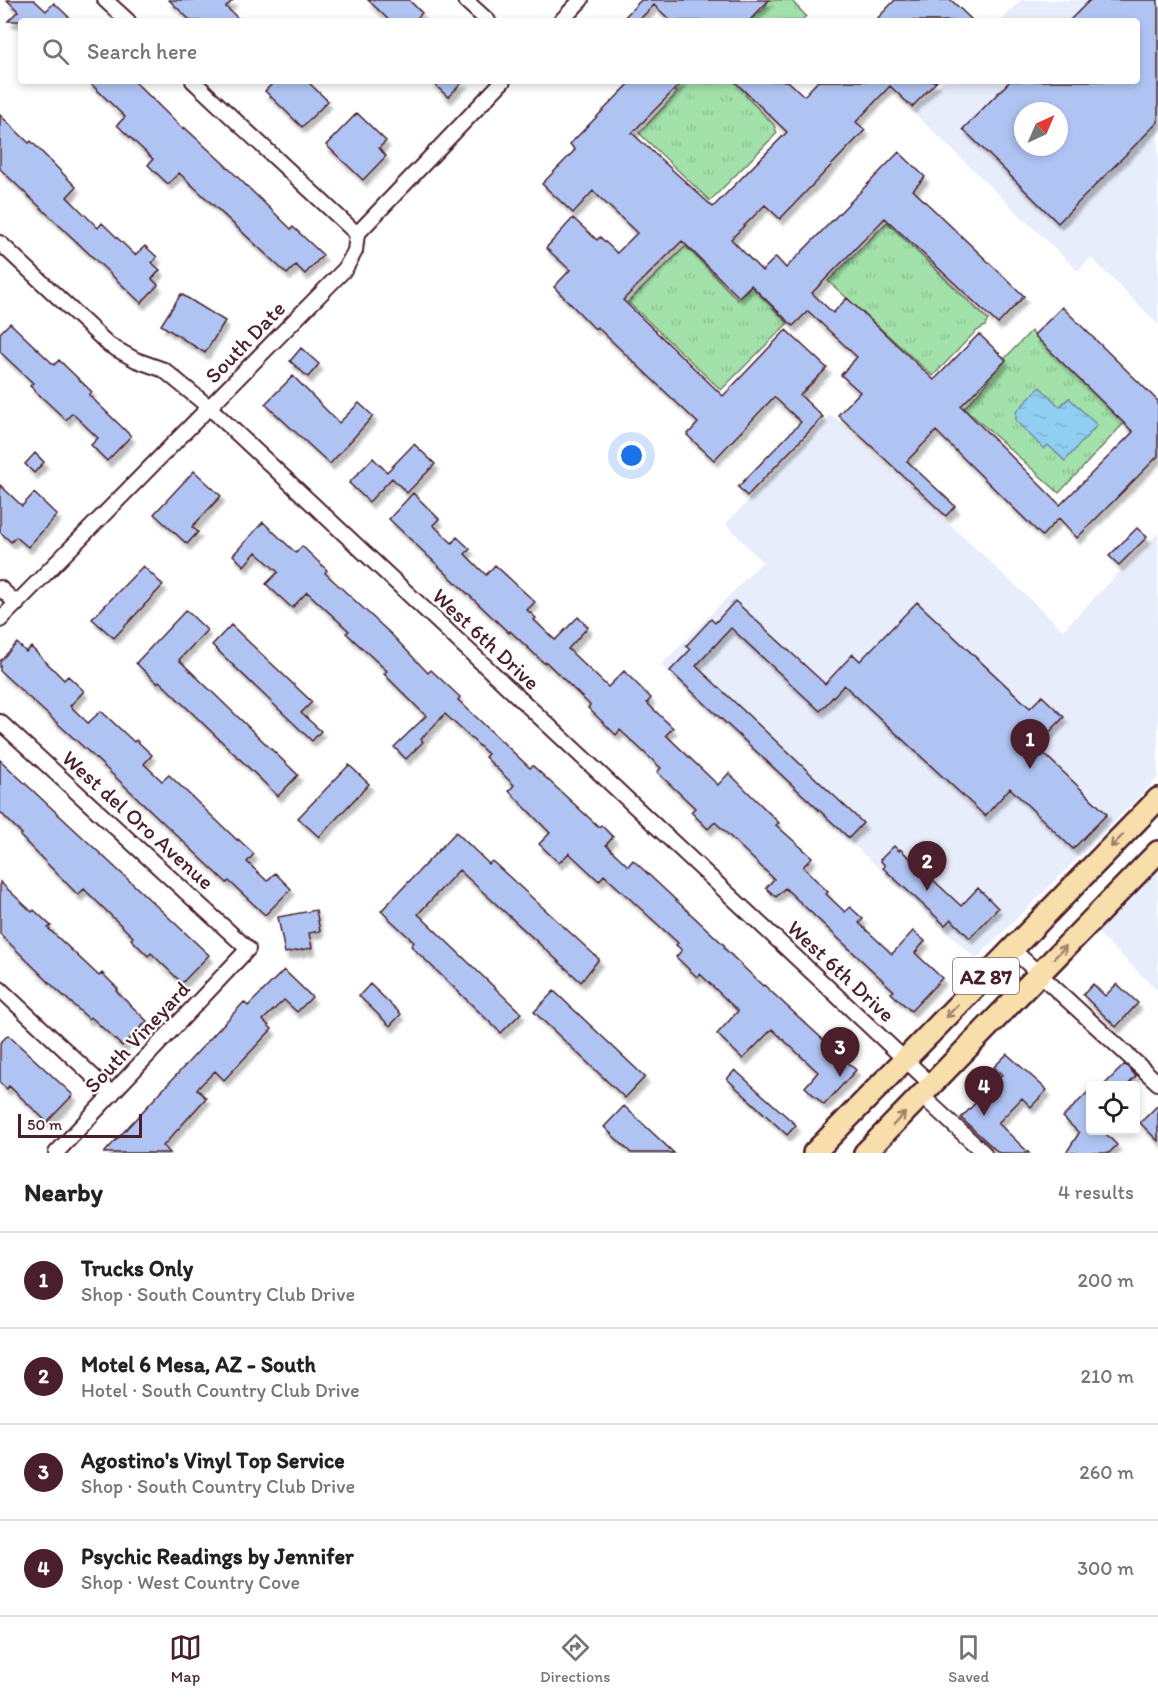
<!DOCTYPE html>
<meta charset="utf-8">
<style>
:root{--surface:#fff;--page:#f2f2f2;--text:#222;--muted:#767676;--line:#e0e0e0;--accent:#4a1f2b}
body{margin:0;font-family:Itim,sans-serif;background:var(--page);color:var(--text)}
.controls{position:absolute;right:18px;bottom:18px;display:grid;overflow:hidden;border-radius:6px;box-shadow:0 3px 9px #0003}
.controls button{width:54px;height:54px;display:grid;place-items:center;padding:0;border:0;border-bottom:2px solid var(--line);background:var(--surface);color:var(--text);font:30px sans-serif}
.compass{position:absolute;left:1014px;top:102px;width:54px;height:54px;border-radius:50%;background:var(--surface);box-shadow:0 3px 9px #0003;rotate:44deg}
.scale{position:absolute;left:18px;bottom:15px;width:124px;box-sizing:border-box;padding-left:6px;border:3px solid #4a1f2b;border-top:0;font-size:16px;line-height:21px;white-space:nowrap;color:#4a1f2b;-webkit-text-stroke:4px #fff;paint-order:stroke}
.you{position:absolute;left:632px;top:456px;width:21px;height:21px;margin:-15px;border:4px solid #fff;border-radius:50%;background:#1a73e8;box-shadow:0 0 0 9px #1a73e833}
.badge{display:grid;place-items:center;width:39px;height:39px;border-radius:50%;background:var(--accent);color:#fff;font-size:20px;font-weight:700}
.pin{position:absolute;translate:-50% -50px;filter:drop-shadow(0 2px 3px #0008)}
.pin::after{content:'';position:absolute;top:32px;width:21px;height:18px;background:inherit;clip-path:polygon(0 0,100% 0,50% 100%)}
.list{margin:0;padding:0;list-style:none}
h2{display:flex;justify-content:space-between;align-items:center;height:78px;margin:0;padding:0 24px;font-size:26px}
h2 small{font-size:20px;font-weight:400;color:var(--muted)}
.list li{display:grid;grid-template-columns:39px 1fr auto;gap:18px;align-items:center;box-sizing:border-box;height:96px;padding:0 24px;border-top:2px solid var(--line)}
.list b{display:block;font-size:22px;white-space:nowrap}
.list p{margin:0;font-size:20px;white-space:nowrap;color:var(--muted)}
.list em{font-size:20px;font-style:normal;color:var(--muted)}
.icon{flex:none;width:33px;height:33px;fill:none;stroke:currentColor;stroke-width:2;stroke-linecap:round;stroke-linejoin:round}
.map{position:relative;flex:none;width:1158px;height:1153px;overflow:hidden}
.search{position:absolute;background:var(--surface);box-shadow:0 3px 9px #0003;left:18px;right:18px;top:18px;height:66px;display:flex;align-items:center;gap:15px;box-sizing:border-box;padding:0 21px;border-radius:6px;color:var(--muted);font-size:22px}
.sheet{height:462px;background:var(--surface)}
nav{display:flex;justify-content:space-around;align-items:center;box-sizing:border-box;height:84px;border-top:2px solid var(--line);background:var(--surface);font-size:16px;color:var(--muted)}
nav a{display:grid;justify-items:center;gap:3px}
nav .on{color:var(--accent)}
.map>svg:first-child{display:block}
.built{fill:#e7edfb;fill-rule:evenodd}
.park{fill:url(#park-tufts);stroke:#76806a;stroke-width:1.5;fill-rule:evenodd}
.water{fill:url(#water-ripples);stroke:#7489a2;stroke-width:1.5}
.building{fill:#b0c4f3;stroke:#4a1f2b;stroke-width:1.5;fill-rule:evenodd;filter:url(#shadow)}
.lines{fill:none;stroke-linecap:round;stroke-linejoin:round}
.street-casing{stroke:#4a1f2b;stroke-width:18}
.primary-casing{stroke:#4a1f2b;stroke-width:26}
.street{stroke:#fff;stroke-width:14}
.primary{stroke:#f8deab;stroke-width:21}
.oneway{stroke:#a17e6b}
.labels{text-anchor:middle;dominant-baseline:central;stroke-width:4.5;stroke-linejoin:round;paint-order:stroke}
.shield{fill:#fff;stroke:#80626b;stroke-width:1.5}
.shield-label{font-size:21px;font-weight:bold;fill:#4a1f2b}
.street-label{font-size:22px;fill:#4a1f2b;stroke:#fff}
</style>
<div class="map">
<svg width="1158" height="1153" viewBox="0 0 1158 1153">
<defs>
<pattern id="park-tufts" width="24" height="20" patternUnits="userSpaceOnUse" patternTransform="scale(1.5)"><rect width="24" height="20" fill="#a2e1a9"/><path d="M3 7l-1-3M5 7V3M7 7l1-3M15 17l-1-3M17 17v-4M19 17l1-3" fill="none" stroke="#8dc192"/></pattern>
<pattern id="water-ripples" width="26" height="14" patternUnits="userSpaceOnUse" patternTransform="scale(1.5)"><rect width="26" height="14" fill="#90cff1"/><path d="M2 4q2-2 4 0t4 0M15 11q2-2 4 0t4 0" fill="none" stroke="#7eb1cf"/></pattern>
<filter id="shadow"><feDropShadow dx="3.5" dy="6" stdDeviation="1.5" flood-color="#0004"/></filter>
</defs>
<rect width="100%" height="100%" fill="#fff"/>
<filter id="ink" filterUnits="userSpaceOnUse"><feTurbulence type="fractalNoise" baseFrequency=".0167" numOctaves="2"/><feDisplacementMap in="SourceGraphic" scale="12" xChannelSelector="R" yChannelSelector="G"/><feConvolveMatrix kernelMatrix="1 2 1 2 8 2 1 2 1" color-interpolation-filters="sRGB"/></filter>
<g filter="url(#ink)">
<path class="built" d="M1021 0H1158V324L1091 258 1078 271 913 112 943 81H1137V21H1001ZM1023 111H1059V147H1023Z
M831 414 1063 630 1158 533V778L976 959 661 665 762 562 726 524Z
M1158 870V991L1097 932Z"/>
<path class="park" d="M769 0H791L806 16 801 21H748L763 10Z
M683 81H736L746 91V96L774 125 777 133 710 201 639 133 677 93 675 90Z
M887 222 988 320 985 326 975 332 933 376 828 281Z
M686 246 738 300 751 286 788 323 721 390 628 302Z
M1031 331 1124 423 1059 493 964 408 989 381 987 377ZM1069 398H1070L1065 461 1048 444 1044 448 1030 434Z"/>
<path class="water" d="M1040 387 1060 407 1069 398 1097 425 1065 461 1048 445 1044 449 1016 421V412Z"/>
<path class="building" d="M7 0H34L46 11 54 3 73 21H8L18 11Z
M169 0H233L226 7 241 21H191Z
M368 0H409L422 13 414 21H390Z
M641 0H769L749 21H671L654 5 638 21H621Z
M895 0H951L973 21H875Z
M1090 0H1158V122L1058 223 963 129 1010 81H1137V21H1069ZM1023 111H1059V147H1023Z
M88 81H134L183 129 184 127 222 162 291 229 293 227 323 255 305 274 296 265 287 274 179 173 168 184 148 165 153 159 117 125 125 117Z
M275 81H307L328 101 302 127 265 91Z
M431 81H464L448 97Z
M632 81H683L632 133 713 207 787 132 734 81H788L804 96 818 81H937L912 107 890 86 856 122 865 130 780 219 765 205 731 239 762 271 776 257 786 268 899 152 925 177 913 190 1024 296 998 324 885 218 812 293 833 313 847 298 934 380 979 334 1006 360 961 406 1060 505 1133 432 1034 335 1062 307 1158 401V456L1077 538 1059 518 1042 536 936 431 907 461 955 506 946 516 838 415 860 392 841 375 857 357 808 311 793 326 751 285 739 297 682 241 623 300 723 396 786 330 827 368 800 395 823 417 747 496 738 487 801 422 774 397 714 460 687 435 698 423 597 327 595 329 554 287 570 270 546 248 573 218 597 240 600 237 617 253 637 233 593 191 573 213 542 184 575 150 570 144Z
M357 113 386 141 379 148 386 156 363 180 326 145Z
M0 115 29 143 31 141 76 187 67 197 98 228 102 223 135 255 145 246 157 257 152 263 160 270 152 279 158 285 141 303 0 169Z
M181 294 225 321 205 353 161 325Z
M10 323 54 365 59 360 92 392 89 395 131 436 107 461 91 445 98 438 72 413 66 420 30 386 33 383 0 352V333Z
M301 348 319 364 308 377 290 361Z
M293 376 339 423 359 403 373 416 330 464 265 404Z
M414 444 435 464 407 493 392 478 369 502 349 483 373 458 387 472Z
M35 453 44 462 34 473 25 464Z
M194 471 221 496 192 527 198 532 187 544 154 514Z
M0 485 22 506 34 493 57 515 28 547 16 537 11 542 0 532Z
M413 493 439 519 433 525 452 543 457 537 470 549 465 554 486 575 495 565 535 602 527 610 536 618 534 620 555 640 578 617 588 627 568 649 608 687 624 671 651 698 647 703 673 728 666 735 718 785 729 773 779 823 776 825 812 857 803 867 828 892 826 894 845 912 850 907 863 919 859 923 892 954 913 931 925 941 915 953 942 978 911 1011 891 993 894 991 785 888 776 897 766 888 774 879 715 822 708 829 691 812 695 808 657 772 661 768 620 730 616 735 588 708 590 705 546 662 544 663 510 631 509 633 389 519Z
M263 522 296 553 302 546 327 570 325 573 392 635 428 673 431 670 460 697 458 700 530 768 533 766 599 827 601 825 613 837 606 845 628 866 633 860 725 946 724 948 763 986 764 985 856 1070 824 1105 805 1087 818 1072 772 1029 743 1059 717 1034 738 1011 700 974 697 977 676 957 682 950 676 945 678 943 604 875 599 881 569 853 559 863 539 844 550 833 509 791 514 785 485 757 488 754 445 714 421 739 423 742 406 759 394 747 426 716 384 674 387 671 346 633 349 631 307 592 292 608 266 584 278 572 256 552 244 566 233 555Z
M1137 528 1147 537 1119 565 1109 556Z
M143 566 163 585 114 638 92 619Z
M735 601 825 684 853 654 860 661 917 602 1030 708 1042 696 1064 717 1036 746 1107 814 1073 849 1010 788 985 816 844 685 820 711 731 628 696 666 863 823 849 838 670 671 690 650 686 646 711 619 715 623Z
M186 610 207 630 179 660 298 775 278 796 159 681 157 683 136 663Z
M231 625 312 702 301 713 321 731 312 741 212 645Z
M17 643 26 652 31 647 64 680 68 676 84 691 70 706 88 723 101 711 134 742 136 740 152 755 144 764 162 781 169 775 237 840 238 839 254 854 247 862 267 881 275 873 291 889 265 915 229 881 227 883 90 753 0 671V661Z
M0 760 209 955 182 983 151 953 148 956 131 939 133 937 84 889 78 895 20 836 22 834 0 812Z
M349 765 369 784 319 837 298 818Z
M456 832 489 864 492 861 599 959 581 982 459 870 418 914 521 1013 501 1033 411 946 414 942 381 911Z
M894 846 899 851 900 849 961 906 978 888 998 908 970 938 951 919 945 925 883 868 885 866 880 860Z
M0 882 32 912 34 910 51 926 48 928 99 976 102 973 118 989 116 991 147 1021 122 1046 91 1017 89 1019 55 988 0 934Z
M316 910 320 931 309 933 312 948 285 953 278 917Z
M284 970 312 997 297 1012 284 1000 263 1020 272 1029 224 1080 215 1071 197 1089 206 1098 163 1146 170 1153H104L244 1002 248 1006Z
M370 984 401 1014 390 1026 359 996Z
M1093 984 1105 996 1117 984 1138 1003 1116 1027 1083 995Z
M554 991 645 1077 625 1098 534 1012Z
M8 1035 73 1095 47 1122 9 1086 7 1089 0 1083V1043Z
M1007 1054 1047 1090 1031 1107 1022 1098 998 1123 1029 1153H999L961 1118 1002 1075 994 1067Z
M1125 1064 1136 1076 1127 1086H1103Z
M735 1070 796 1125 787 1135 727 1079Z
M1090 1090V1131H1103L1117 1145 1109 1153H1066L1079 1133 1063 1117Z
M1158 1105V1141L1140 1123Z
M624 1106 674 1153H631L604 1127Z"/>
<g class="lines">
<g class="street-casing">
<path id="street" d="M105 0 128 21
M465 0 488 21
M561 21 581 0
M193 81 357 234
M0 243 109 345 136 360 164 370 210 408 931 1084
M0 588 17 604
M0 620 345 269 355 251 357 234 503 81
M0 722 248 949 56 1153
M1012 949 1158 1083
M0 989 112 1094
M921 1095 984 1153"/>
</g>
<g class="primary-casing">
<path id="primary" d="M814 1153 1158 799
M865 1153 1158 852"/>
</g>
<use href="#street" class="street"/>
<use href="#primary" class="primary"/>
</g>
<defs><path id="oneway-shaft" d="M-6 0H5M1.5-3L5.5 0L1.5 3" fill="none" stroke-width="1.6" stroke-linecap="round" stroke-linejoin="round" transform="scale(1.5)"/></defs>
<g class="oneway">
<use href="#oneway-shaft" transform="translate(1117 841) rotate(134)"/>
<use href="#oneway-shaft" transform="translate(1060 952) rotate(-46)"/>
<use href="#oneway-shaft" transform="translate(952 1011) rotate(134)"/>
<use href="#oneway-shaft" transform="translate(899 1119) rotate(-46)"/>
</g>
</g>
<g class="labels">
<rect class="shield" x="953" y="958" width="66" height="36" rx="4.5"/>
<g class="shield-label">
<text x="986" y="976">AZ 87</text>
</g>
<g class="street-label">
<text transform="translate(245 342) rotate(-46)">South Date</text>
<text transform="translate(486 639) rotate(43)">West 6th Drive</text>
<text transform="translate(138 820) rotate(42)">West del Oro Avenue</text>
<text transform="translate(841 971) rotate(43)">West 6th Drive</text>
<text transform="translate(137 1037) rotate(-47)">South Vineyard</text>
</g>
</g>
</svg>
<div class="controls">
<button><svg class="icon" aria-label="locate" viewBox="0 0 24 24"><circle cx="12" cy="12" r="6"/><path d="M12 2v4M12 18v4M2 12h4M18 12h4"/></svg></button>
</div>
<svg class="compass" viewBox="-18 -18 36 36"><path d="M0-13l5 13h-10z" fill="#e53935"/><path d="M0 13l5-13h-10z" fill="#767676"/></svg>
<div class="scale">50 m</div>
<div class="you"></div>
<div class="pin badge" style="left:1030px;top:769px">1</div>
<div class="pin badge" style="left:927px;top:891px">2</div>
<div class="pin badge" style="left:840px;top:1077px">3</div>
<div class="pin badge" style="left:984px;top:1116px">4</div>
<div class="search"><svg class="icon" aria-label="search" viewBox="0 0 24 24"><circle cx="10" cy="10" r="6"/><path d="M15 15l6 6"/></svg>Search here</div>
</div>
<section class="sheet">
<h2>Nearby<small>4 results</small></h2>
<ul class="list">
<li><span class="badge">1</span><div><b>Trucks Only</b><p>Shop · South Country Club Drive</p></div><em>200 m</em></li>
<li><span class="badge">2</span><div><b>Motel 6 Mesa, AZ - South</b><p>Hotel · South Country Club Drive</p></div><em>210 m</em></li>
<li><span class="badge">3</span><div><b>Agostino's Vinyl Top Service</b><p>Shop · South Country Club Drive</p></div><em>260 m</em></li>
<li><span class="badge">4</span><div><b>Psychic Readings by Jennifer</b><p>Shop · West Country Cove</p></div><em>300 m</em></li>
</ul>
</section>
<nav>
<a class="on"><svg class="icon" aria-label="map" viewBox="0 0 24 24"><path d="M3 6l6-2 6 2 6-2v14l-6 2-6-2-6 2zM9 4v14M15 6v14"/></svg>Map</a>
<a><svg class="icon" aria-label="directions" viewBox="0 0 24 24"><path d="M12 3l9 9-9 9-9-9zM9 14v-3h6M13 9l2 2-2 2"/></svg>Directions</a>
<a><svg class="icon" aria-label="saved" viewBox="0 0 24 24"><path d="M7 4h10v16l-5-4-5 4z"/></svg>Saved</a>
</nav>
